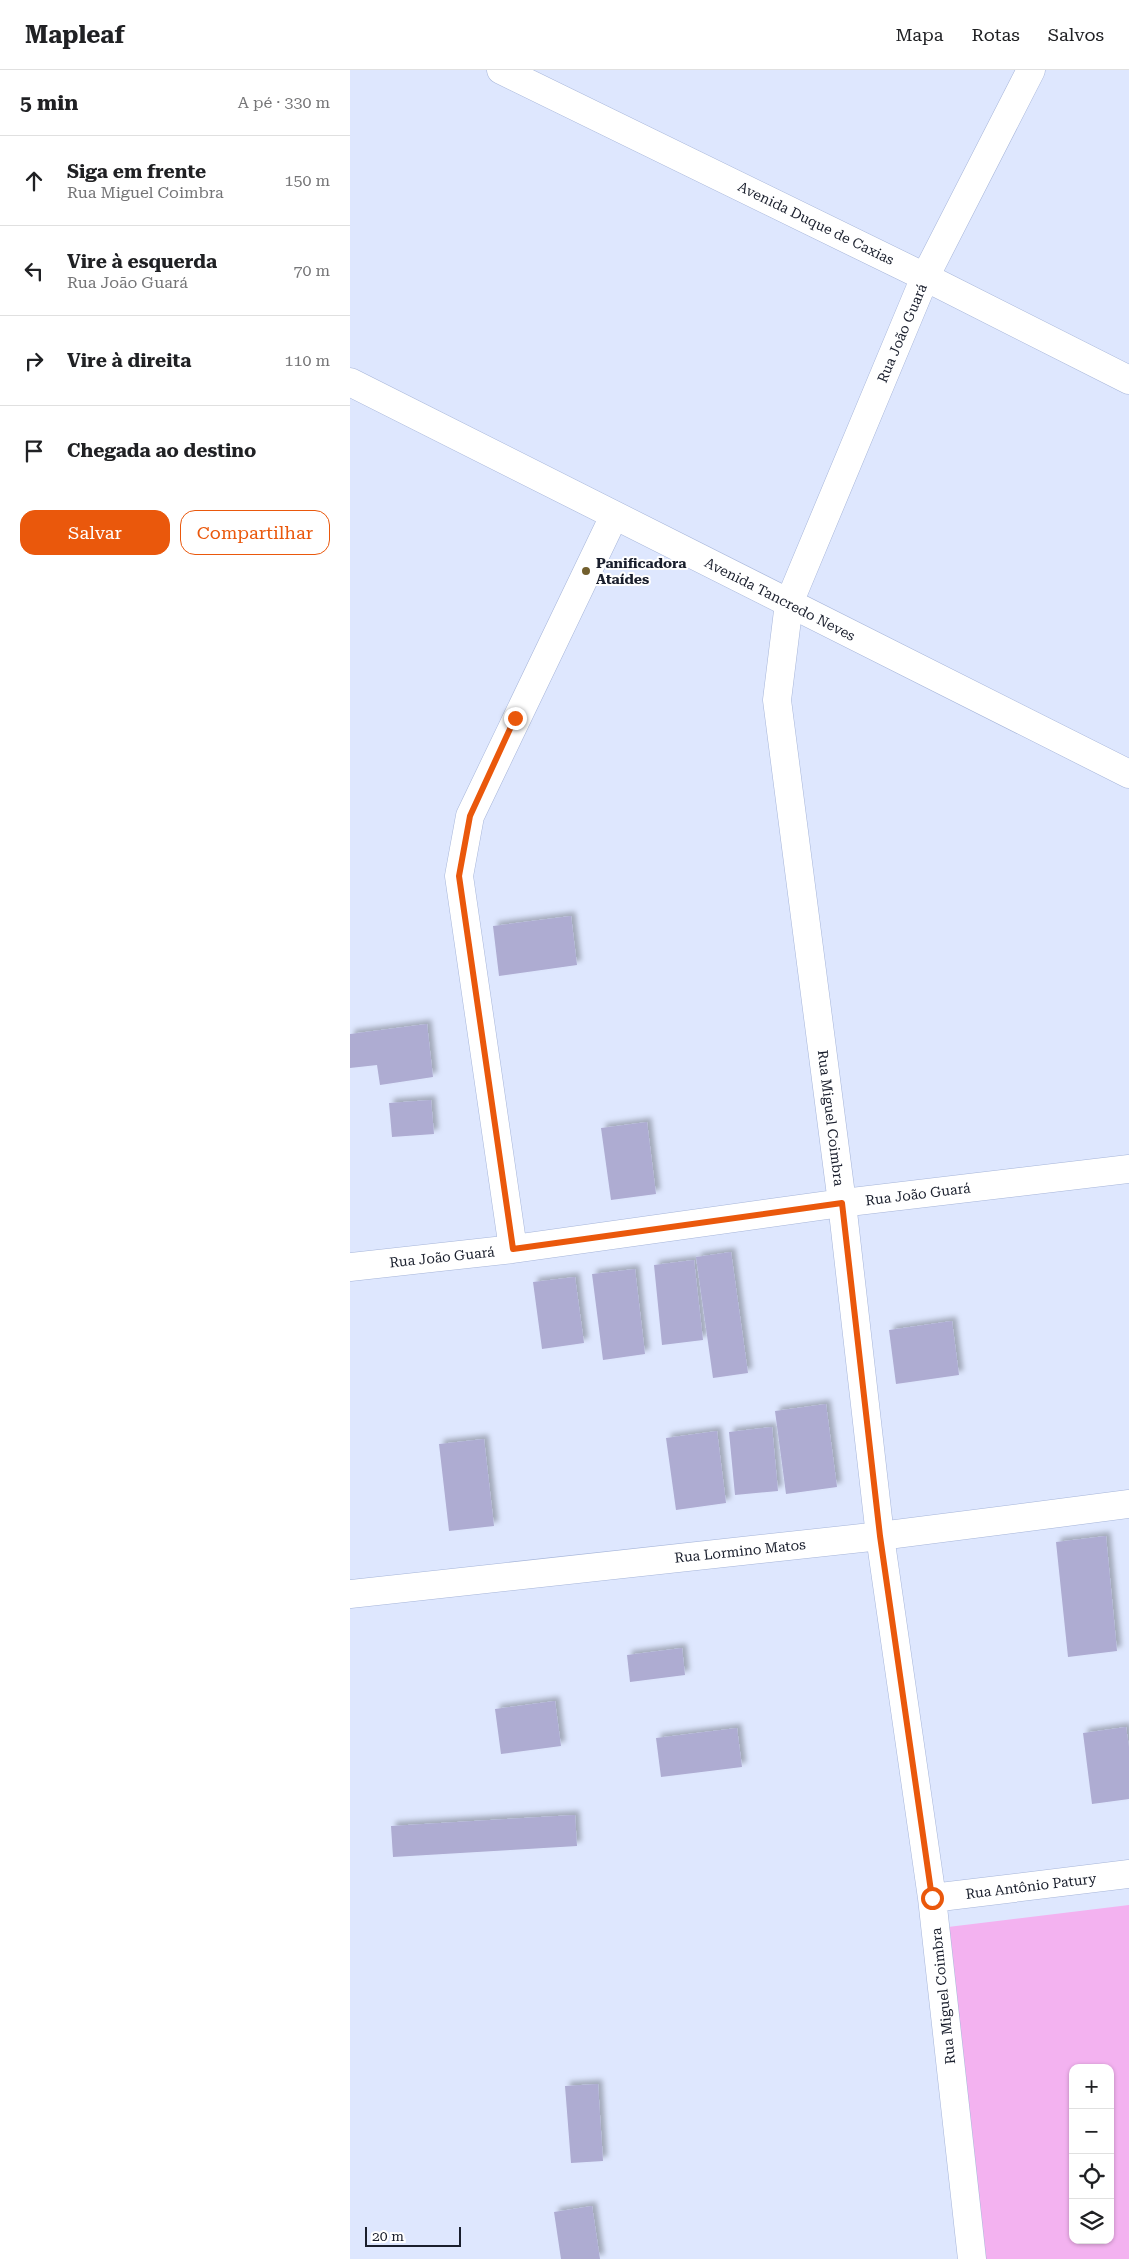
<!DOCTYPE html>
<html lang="pt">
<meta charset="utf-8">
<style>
:root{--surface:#fff;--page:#f2f2f2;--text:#202124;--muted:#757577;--line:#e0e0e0;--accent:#ea580c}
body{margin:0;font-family:"Roboto Serif",serif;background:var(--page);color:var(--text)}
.controls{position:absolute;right:15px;bottom:15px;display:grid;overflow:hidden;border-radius:10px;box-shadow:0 1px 4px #0004}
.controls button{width:45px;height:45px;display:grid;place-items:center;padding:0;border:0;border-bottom:1px solid var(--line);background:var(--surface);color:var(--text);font:25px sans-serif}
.scale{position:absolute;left:15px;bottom:12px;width:96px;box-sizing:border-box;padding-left:5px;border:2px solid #1a1f2d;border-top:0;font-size:14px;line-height:18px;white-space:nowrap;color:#1a1f2d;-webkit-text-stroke:4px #fff;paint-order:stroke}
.stop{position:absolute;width:15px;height:15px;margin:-11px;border:4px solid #ea580c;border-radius:50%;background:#fff}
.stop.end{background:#ea580c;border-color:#fff;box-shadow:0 1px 5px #0008}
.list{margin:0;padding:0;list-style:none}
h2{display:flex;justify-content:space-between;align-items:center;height:65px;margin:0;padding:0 20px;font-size:21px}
h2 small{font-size:16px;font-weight:400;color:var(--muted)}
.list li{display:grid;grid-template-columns:32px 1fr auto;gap:15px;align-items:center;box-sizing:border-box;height:90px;padding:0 20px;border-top:1px solid var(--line)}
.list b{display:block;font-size:19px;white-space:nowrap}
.list p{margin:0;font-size:16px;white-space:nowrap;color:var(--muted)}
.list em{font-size:16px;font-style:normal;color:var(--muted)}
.actions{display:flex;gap:10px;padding:15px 20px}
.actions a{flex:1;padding:11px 0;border:1px solid var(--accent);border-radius:15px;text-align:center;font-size:18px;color:var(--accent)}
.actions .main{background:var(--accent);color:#fff}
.icon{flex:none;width:28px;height:28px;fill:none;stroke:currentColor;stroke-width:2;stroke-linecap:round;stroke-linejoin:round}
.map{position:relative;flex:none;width:779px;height:2189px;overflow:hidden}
header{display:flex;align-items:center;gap:30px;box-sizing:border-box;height:70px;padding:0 25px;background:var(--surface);border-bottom:1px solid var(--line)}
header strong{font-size:24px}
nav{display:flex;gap:28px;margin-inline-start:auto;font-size:18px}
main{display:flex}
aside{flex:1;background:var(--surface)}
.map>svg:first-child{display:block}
.green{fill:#f3b2f0;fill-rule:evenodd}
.building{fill:#aeacd2;filter:url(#shadow)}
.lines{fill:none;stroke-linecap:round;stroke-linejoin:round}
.street-casing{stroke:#a6b5d9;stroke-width:29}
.primary-casing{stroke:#a6b5d9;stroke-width:29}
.street{stroke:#fff;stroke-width:28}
.primary{stroke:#fff;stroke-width:28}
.route{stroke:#ea580c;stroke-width:6}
.poi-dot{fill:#725f2d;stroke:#fff;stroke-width:2}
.labels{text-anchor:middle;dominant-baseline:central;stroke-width:4;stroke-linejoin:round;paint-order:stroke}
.street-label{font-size:14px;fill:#1a1f2d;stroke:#fff}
.poi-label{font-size:14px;font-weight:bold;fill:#1a1f2d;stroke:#fff;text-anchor:start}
</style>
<header>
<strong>Mapleaf</strong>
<nav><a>Mapa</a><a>Rotas</a><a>Salvos</a></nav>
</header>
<main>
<aside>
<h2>5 min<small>A pé · 330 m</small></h2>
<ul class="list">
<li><svg class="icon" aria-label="ahead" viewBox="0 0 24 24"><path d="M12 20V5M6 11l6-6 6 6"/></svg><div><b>Siga em frente</b><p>Rua Miguel Coimbra</p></div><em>150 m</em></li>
<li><svg class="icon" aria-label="left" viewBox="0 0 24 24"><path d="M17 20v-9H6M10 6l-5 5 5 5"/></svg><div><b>Vire à esquerda</b><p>Rua João Guará</p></div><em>70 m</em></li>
<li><svg class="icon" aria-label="right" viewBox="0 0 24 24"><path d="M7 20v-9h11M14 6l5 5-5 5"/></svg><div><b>Vire à direita</b></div><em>110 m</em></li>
<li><svg class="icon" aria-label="arrive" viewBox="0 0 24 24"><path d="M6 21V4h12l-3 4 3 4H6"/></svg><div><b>Chegada ao destino</b></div></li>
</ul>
<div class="actions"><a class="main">Salvar</a><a>Compartilhar</a></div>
</aside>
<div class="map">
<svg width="779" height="2189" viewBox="0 0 779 2189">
<defs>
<filter id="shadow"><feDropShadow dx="4.5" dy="-4.5" stdDeviation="2.5" flood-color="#0004"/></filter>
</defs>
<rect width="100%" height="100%" fill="#dee7fe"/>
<path class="green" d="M779 1835V2189H634L598 1857ZM723 1998H760V2170H723Z"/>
<path class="building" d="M221 846 227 895 149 906 143 856Z
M77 954 83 1007 30 1015 27 995 0 998V964Z
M81 1030 84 1064 42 1067 39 1033Z
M297 1052 306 1124 261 1130 251 1058Z
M381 1182 398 1303 363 1308 346 1187Z
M344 1190 353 1270 312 1275 304 1195Z
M285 1199 295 1284 253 1290 242 1204Z
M225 1207 234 1273 192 1279 183 1212Z
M602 1251 609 1305 546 1314 539 1260Z
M476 1334 487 1417 436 1424 425 1341Z
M422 1357 428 1421 385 1425 379 1362Z
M367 1361 376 1433 326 1440 316 1368Z
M134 1369 144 1456 99 1461 89 1374Z
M756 1466 767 1581 718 1587 706 1472Z
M332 1578 335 1605 280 1612 277 1585Z
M205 1631 211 1676 151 1684 145 1639Z
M776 1657 779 1677V1729L742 1734 733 1663Z
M387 1658 392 1697 311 1707 306 1668Z
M225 1745 227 1776 43 1787 41 1756Z
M248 2014 253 2091 221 2093 215 2016Z
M242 2136 250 2189H211L204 2142Z"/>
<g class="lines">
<g class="street-casing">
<path id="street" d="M151 0 575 207 779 310
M163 1179 109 806 120 746 264 446
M0 1197 163 1179 492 1133 779 1099
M0 1524 530 1466 779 1434
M582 1828 779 1804
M622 2189 582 1828 530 1466 492 1133 427 630 439 533 575 207 681 0"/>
</g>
<g class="primary-casing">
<path id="primary" d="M0 312 779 704"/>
</g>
<use href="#street" class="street"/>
<use href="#primary" class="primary"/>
</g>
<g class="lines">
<path class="route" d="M165 648 120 746 109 806 163 1179 492 1133 530 1466 582 1828"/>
</g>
<circle class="poi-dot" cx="236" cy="501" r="5"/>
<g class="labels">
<g class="street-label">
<text transform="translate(466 153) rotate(26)">Avenida Duque de Caxias</text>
<text transform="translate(552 263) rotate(-67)">Rua João Guará</text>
<text transform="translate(430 529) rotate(27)">Avenida Tancredo Neves</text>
<text transform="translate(481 1048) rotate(83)">Rua Miguel Coimbra</text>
<text transform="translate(568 1124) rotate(-7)">Rua João Guará</text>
<text transform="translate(92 1187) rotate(-6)">Rua João Guará</text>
<text transform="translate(390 1481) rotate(-6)">Rua Lormino Matos</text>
<text transform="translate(681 1816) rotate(-7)">Rua Antônio Patury</text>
<text transform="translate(593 1926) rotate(-96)">Rua Miguel Coimbra</text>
</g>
<g class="poi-label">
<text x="246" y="493">Panificadora<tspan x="246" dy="16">Ataídes</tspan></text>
</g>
</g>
</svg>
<div class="controls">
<button>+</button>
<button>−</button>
<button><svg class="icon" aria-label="locate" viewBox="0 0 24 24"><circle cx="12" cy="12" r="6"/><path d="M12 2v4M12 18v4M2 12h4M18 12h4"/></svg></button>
<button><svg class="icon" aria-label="layers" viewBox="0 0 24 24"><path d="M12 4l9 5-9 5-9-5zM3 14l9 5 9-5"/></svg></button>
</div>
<div class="scale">20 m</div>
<div class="stop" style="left:582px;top:1828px"></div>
<div class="stop end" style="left:165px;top:648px"></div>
</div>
</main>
